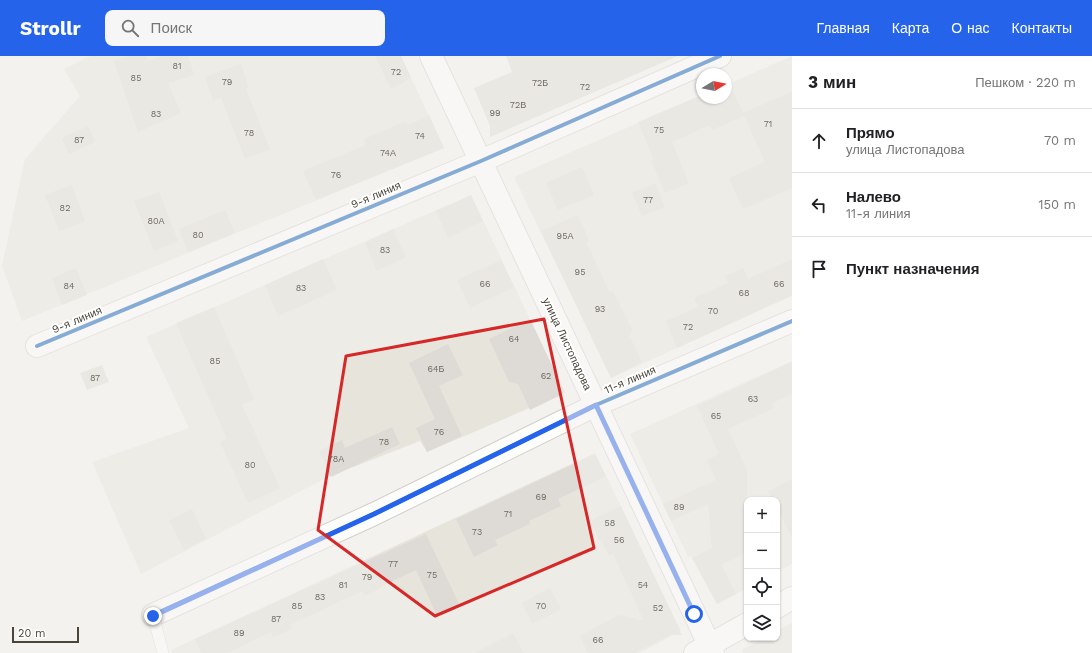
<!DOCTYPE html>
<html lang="ru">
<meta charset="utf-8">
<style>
:root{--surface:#fff;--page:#f6f6f6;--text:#202124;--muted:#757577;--line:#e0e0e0;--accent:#2563eb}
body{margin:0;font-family:"Work Sans",sans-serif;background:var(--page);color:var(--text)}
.controls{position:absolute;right:12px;bottom:12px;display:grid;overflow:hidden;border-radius:8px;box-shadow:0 1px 3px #0004}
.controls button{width:36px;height:36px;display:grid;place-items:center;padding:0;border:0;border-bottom:1px solid var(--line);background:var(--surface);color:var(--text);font:20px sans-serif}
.compass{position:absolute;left:696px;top:12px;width:36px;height:36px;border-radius:50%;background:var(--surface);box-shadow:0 1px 3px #0004;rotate:80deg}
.scale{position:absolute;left:12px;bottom:10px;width:67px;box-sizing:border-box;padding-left:4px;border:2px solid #4b4439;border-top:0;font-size:11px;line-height:14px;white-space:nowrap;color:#4b4439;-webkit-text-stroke:3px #fff;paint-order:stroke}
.stop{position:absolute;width:12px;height:12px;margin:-9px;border:3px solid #2563eb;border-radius:50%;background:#fff}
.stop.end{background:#2563eb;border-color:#fff;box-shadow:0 1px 4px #0008}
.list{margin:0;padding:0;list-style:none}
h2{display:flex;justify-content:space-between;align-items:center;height:52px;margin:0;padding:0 16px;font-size:17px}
h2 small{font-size:13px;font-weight:400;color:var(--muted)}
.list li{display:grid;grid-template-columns:26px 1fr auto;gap:12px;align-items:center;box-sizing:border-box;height:64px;padding:0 16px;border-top:1px solid var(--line)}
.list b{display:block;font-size:15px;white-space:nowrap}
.list p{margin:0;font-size:13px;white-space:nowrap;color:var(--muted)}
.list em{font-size:13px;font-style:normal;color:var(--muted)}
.icon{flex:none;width:22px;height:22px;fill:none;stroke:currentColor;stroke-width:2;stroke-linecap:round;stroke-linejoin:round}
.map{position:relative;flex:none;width:792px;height:597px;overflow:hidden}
header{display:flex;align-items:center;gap:24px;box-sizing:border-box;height:56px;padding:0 20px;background:var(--accent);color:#fff}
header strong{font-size:19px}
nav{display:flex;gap:22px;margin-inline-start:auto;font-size:14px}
.search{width:280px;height:36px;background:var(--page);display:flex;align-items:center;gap:10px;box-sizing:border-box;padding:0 14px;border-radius:8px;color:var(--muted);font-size:15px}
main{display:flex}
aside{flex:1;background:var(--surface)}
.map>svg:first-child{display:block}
.residential{fill:#e7e4dc}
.building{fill:#dedbd6}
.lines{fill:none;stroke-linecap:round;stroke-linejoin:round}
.service-casing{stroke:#d2d0cb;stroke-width:12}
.minor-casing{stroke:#d2d0cb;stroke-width:24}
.service{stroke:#fdfdfc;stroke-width:11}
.minor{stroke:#fdfdfc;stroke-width:22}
.cycleway-casing{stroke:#fff;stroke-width:6}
.cycleway{stroke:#0057b8;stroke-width:4}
.route{stroke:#2563eb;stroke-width:5}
.marked{fill:none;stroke:#d62828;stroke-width:3;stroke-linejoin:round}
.labels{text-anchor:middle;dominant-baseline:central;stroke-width:4;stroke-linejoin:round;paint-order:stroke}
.number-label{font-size:9px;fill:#706a61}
.street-label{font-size:11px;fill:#4b4439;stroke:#fff}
</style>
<header>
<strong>Strollr</strong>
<div class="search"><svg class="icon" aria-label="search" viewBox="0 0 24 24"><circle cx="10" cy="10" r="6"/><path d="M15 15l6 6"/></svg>Поиск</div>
<nav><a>Главная</a><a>Карта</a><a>О нас</a><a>Контакты</a></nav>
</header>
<main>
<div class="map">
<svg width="792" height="597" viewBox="0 0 792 597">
<rect width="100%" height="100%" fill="#f4f2ee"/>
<path class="residential" d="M90 0H401L444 92 22 265 2 210 25 103 80 40 64 13Z
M792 0V240L611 322 514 121 702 39V42H726V29Z
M471 139 565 337 427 396 420 385 328 421 141 518 92 406 189 372 146 281Z
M792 305V508L777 516V444H747V532L717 548 691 499 688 501 630 378Z
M595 397 681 575 640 597H172L171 594Z
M792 567V597H743L742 594 764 582H777V575Z"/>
<path class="building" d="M129 0H146L148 5 163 0H188L194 19 168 27 181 57 138 76 114 5Z
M375 0H401L411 22 391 33Z
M506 0H678L490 81V70L474 32 512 16Z
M241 8 249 32 246 33 270 93 245 103 221 42 213 44 205 21Z
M730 27 744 60 712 74 710 69 672 86 689 127 665 137 651 104 654 103 638 66 702 39V42H726V29Z
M792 36V132L743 153 729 122 765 106 743 57Z
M429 59 444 92 316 144 303 115 366 89 364 83 404 66 409 69Z
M88 70 95 86 69 98 62 82Z
M582 111 594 139 558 154 546 127Z
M655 127 665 151 642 160 632 137Z
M72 129 85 165 59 175 45 139Z
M159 136 178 185 154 195 134 145Z
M471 139 483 165 448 182 436 155Z
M225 154 235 177 188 196 179 173Z
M578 159 589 184 586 186 610 237 613 235 632 273 628 282 630 281 642 306 611 322 541 175Z
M393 173 406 201 377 215 365 187Z
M323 203 337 234 278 260 265 229Z
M792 203V239L677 292 666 265 698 251 694 242 728 227 725 220 743 212 748 223Z
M501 204 514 231 470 252 457 224Z
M76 212 87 239 62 249 52 222Z
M214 251 254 343 242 349 280 432 248 447 220 386 227 383 176 267Z
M530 263 565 337 530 354 518 328 509 326 489 283Z
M448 288 463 319 439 330 462 380 427 396 416 372 435 363 409 307Z
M792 306V338L772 347 774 352 728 373 747 414V496L721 509 736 538 717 548 692 502 712 492 708 448 671 465 663 448 716 424 707 404 719 398 697 350Z
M102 309 109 326 87 334 80 317Z
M392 371 400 388 331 421 319 395 342 384 345 392Z
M595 398 606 420 558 443 561 450 529 465 530 468 495 484 498 489 474 501 456 463Z
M792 423V481L777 452V444H773L768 435Z
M621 450 682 579H671L634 597H588L580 580 619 559 644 565 613 498 609 500 601 483 599 484 590 465Z
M192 453 206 483 184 494 169 464Z
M426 478 460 550 437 560 416 514 382 530 383 531 365 540 362 535 290 569 292 573 273 581 271 576 227 597H201L195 583Z
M550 532 561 553 532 568 522 547Z
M513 577 524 597H475Z"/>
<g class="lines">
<g class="service-casing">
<path id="service" d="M153 559 163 597"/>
</g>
<g class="minor-casing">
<path id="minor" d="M431 0 713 597
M37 290 481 105 720 0
M777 551 792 542
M153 559 374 458 596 349 792 265
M695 597 747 568"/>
</g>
<use href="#service" class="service"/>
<use href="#minor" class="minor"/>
<g class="cycleway-casing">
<path id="cycleway" d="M37 290 481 105 720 0
M153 559 374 458 596 349 792 265"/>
</g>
<use href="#cycleway" class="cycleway"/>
</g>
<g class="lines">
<path class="route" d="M153 560 374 458 596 349 694 558"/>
</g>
<path d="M0 0H792V597H0ZM544 263 594 492 435 560 318 474 346 300Z" fill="#f4f2ee" fill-opacity=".55" fill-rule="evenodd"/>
<path class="marked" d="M544 263 594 492 435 560 318 474 346 300Z"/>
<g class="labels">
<g class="number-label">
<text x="177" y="10">81</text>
<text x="396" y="16">72</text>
<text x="136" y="22">85</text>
<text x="227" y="26">79</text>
<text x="540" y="27">72Б</text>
<text x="585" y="31">72</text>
<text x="518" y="49">72В</text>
<text x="495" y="57">99</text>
<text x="156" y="58">83</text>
<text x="768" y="68">71</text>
<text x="659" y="74">75</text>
<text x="249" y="77">78</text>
<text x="420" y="80">74</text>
<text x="79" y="84">87</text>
<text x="388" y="97">74А</text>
<text x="336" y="119">76</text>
<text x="648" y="144">77</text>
<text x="65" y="152">82</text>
<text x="156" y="165">80А</text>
<text x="198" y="179">80</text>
<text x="565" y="180">95А</text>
<text x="385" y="194">83</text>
<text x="580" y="216">95</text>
<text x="485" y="228">66</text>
<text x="779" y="228">66</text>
<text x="69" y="230">84</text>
<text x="301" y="232">83</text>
<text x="744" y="237">68</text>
<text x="600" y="253">93</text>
<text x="713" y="255">70</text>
<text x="688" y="271">72</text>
<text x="514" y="283">64</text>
<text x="215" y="305">85</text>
<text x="436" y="313">64Б</text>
<text x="546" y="320">62</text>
<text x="95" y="322">87</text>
<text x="753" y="343">63</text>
<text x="716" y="360">65</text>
<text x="439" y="376">76</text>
<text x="384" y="386">78</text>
<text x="336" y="403">78А</text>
<text x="250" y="409">80</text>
<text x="541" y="441">69</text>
<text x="679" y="451">89</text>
<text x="508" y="458">71</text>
<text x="610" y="467">58</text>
<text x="477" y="476">73</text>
<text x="619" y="484">56</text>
<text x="393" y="508">77</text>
<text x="432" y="519">75</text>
<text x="367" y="521">79</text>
<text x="343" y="529">81</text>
<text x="643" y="529">54</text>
<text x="320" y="541">83</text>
<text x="297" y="550">85</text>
<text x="541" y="550">70</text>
<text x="658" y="552">52</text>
<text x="276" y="563">87</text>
<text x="239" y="577">89</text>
<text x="598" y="584">66</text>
</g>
<g class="street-label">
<text transform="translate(376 139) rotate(-23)">9-я линия</text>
<text transform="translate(77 264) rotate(-23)">9-я линия</text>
<text transform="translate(567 288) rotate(65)">улица Листопадова</text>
<text transform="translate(630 324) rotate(-23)">11-я линия</text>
</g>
</g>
</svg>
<div class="controls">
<button>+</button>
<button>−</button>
<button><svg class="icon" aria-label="locate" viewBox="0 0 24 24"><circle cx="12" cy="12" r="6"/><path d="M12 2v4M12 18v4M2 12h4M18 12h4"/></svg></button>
<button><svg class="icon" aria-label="layers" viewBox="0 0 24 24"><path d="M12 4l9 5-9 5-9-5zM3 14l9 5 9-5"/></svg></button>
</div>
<svg class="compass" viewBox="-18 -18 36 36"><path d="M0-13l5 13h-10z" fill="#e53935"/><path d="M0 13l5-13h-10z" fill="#757577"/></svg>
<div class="scale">20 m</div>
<div class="stop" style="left:694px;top:558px"></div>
<div class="stop end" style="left:153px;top:560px"></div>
</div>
<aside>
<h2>3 мин<small>Пешком · 220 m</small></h2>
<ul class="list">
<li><svg class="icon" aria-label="ahead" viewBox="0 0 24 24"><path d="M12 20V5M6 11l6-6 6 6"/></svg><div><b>Прямо</b><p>улица Листопадова</p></div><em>70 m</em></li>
<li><svg class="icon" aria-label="left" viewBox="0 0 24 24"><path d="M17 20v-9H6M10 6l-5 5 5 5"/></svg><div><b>Налево</b><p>11-я линия</p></div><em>150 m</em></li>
<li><svg class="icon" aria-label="arrive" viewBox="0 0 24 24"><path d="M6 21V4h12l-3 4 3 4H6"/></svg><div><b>Пункт назначения</b></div></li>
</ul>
</aside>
</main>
